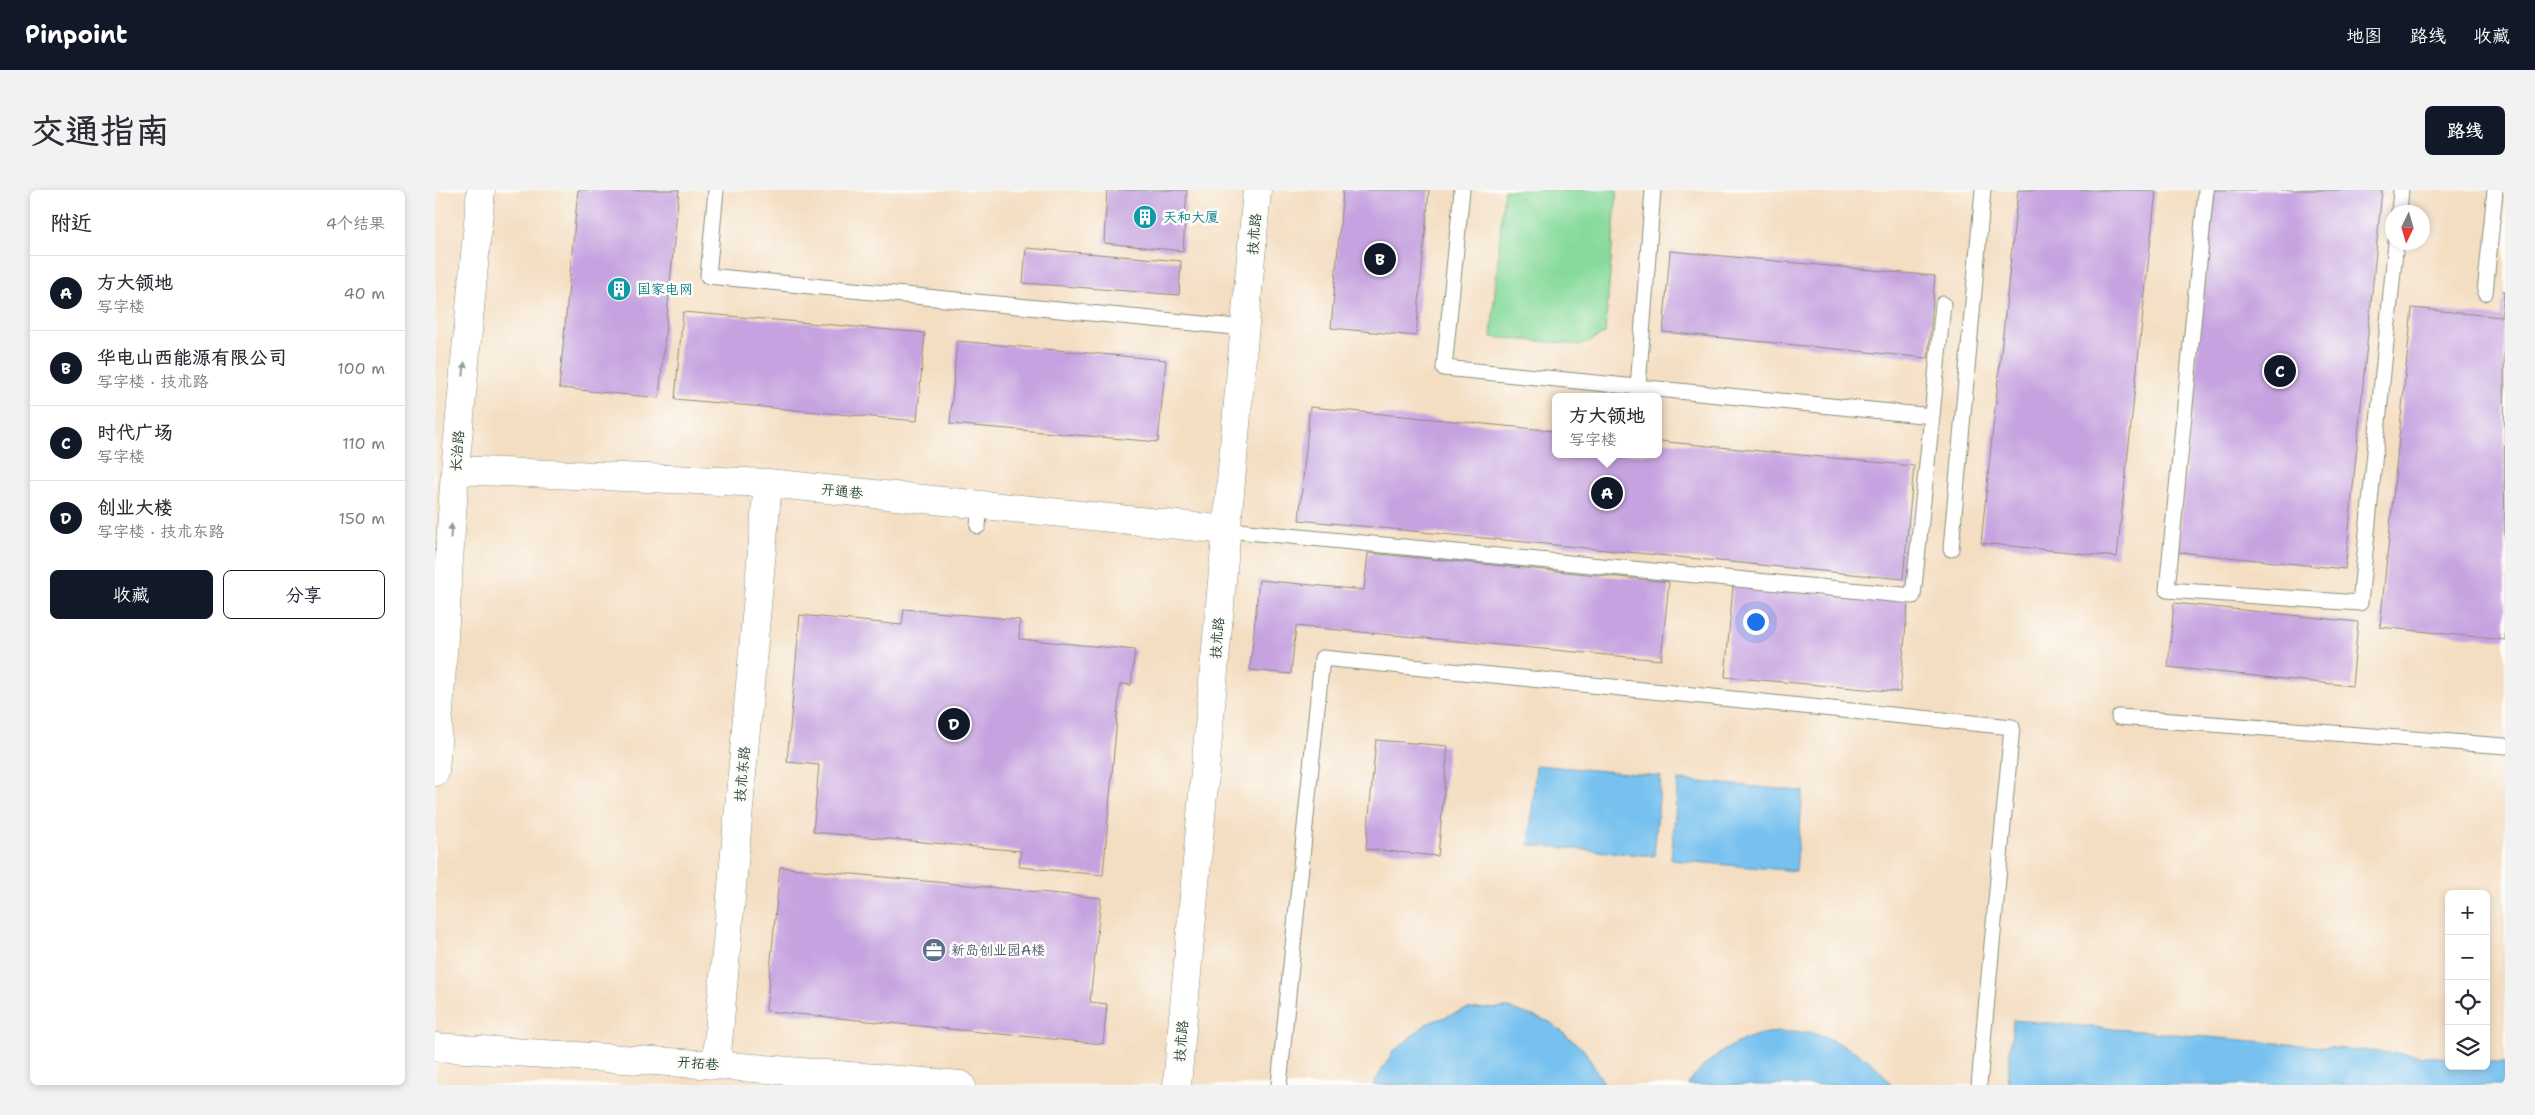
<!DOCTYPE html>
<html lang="zh">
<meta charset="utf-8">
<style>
:root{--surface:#fff;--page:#f2f2f3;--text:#2b2b33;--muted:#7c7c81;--line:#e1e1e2;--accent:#111827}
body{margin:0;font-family:"Shantell Sans","LXGW WenKai TC",sans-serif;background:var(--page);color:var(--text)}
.controls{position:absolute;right:15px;bottom:15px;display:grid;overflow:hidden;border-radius:8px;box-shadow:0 2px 8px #0003}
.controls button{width:45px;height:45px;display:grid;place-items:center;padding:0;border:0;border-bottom:1px solid var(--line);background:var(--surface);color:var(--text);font:25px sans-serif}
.compass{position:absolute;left:1950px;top:15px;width:45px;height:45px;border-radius:50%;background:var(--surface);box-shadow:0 2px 8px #0003;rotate:185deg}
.you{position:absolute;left:1320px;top:431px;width:18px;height:18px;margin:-12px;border:4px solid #fff;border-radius:50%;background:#1a73e8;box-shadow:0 0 0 8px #1a73e833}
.badge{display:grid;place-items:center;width:32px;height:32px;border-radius:50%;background:var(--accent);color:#fff;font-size:16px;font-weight:700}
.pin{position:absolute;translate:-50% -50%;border:2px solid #fff;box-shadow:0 1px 5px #0006}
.popup{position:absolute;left:1117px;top:203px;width:110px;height:65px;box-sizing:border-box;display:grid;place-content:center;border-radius:8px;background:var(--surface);filter:drop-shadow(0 1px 4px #0005);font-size:16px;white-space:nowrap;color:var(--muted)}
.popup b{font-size:19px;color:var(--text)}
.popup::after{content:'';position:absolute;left:50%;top:100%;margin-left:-10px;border:10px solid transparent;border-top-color:var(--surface)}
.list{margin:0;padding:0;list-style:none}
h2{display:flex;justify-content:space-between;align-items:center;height:65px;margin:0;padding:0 20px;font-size:21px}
h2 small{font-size:16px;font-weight:400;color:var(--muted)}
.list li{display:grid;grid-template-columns:32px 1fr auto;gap:15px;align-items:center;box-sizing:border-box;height:75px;padding:0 20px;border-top:1px solid var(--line)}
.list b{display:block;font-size:19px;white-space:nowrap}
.list p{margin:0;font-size:16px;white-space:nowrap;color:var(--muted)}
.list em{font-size:16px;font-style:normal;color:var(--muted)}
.actions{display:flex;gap:10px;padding:15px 20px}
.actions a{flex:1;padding:11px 0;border:1px solid var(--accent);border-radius:8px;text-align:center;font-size:18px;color:var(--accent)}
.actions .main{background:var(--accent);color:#fff}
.icon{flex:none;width:28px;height:28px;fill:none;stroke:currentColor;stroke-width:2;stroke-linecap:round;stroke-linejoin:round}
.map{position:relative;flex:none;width:2070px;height:895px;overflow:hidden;border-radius:8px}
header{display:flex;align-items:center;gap:30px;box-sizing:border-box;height:70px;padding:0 25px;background:var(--accent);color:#fff}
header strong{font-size:24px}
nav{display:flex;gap:28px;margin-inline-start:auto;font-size:18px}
.intro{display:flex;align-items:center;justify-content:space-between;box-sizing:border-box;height:120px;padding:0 30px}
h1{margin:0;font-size:35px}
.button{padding:12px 22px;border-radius:8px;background:var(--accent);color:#fff;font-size:18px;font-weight:700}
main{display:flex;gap:30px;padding:0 30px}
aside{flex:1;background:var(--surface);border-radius:8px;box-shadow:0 2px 8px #0003}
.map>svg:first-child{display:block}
.green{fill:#87da9b;stroke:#538c68}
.water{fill:#76c1ef;stroke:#4a7f92}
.building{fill:#c6a3e0}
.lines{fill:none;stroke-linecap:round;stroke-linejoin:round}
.lane-casing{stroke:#8a8e7b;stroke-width:17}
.secondary-casing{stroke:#8a8e7b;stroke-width:29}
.primary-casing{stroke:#8a8e7b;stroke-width:29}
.lane{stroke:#fff;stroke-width:15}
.secondary{stroke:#fff;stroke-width:28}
.primary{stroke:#fff;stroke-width:28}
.oneway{fill:#8f9e9a}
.labels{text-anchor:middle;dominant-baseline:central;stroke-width:5;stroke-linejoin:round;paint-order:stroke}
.culture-label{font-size:14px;fill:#0d838f;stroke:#fdfcf7;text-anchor:start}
.street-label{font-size:14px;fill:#1f3d34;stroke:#fdfcf7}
.service-label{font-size:14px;fill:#4e5e75;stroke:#fdfcf7;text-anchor:start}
</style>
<header>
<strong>Pinpoint</strong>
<nav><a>地图</a><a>路线</a><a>收藏</a></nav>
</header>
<div class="intro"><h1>交通指南</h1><a class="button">路线</a></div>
<main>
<aside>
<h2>附近<small>4个结果</small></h2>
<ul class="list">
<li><span class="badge">A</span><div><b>方大领地</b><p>写字楼</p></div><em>40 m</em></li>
<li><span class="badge">B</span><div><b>华电山西能源有限公司</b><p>写字楼 · 技术路</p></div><em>100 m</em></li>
<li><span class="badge">C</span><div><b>时代广场</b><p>写字楼</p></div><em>110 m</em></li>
<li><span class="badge">D</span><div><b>创业大楼</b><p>写字楼 · 技术东路</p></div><em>150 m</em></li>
</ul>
<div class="actions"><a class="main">收藏</a><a>分享</a></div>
</aside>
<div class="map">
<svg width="2070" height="895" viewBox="0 0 2070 895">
<rect width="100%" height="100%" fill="#fdfcf7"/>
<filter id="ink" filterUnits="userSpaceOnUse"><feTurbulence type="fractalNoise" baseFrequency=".02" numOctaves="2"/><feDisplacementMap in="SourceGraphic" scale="10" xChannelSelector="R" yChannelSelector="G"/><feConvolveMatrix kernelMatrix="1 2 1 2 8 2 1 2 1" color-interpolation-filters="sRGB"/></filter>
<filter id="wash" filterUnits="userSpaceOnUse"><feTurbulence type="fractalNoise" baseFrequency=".0096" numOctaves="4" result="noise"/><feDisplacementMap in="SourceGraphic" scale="20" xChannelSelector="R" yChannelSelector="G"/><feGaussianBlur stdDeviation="1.12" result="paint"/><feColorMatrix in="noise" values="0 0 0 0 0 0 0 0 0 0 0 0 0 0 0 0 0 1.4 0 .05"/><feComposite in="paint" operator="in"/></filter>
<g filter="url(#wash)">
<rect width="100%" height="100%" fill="#f4dec2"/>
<path class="green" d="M1069 0H1182L1170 143 1148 155 1056 147Z"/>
<path class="water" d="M1101 575 1226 586 1219 666 1094 655Z
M1243 590 1368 601 1361 681 1236 670Z
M1074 818 1115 832 1149 860 1170 895H938L958 862 991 834 1031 819Z
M1578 830 2014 868V876H2051V871L2070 873V895H1572Z
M1375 842C1407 854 1437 865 1456 895H1253C1267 871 1305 847 1332 843 1346 841 1361 843 1375 842Z"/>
<g id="blocks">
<path class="building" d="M143 0H244L224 208 124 198Z
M672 0H752L748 61 669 53Z
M908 0H994L981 146 896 138Z
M1583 0H1721L1682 367 1546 353Z
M1779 0H1947L1910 379 1743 362Z
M591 58 746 71 744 105 588 93Z
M1235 61 1500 86 1493 168 1228 142Z
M2069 100 2070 450 1945 437 1977 118 2066 127Z
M248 122 490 143 482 231 240 209Z
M522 151 731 170 723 252 515 234Z
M875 217 1121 241V264H1223V251L1479 276 1468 389 864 330Z
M933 363 1234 392 1226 470 861 436 856 484 815 480 824 390 929 400Z
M1298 396 1473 411 1465 502 1290 487Z
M1739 413 1923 432 1917 496 1733 477Z
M469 419 585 430 584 449 700 460 696 495 685 494 668 685 584 677 586 661 378 642 384 575 352 572 365 425 467 435Z
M941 550 1013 556 1003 666 931 659Z
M345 677 666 708 655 812 672 814 668 854 331 821Z"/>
</g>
</g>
<g filter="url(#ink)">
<use href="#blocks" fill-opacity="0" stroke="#8a8e7b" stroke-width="1"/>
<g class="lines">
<g class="lane-casing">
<path id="lane" d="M281 0 273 86 810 138
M1771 0 1732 400 1925 413 1961 52
M1964 22 1966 0
M2050 103 2060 0
M1203 197 1218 0
M1497 226 1508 114
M543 336 545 315
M792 340 1478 406 1497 226 1009 178 1027 0
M1516 359 1548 0
M1684 527 2070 556
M844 895 887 468 1577 537 1544 895"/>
</g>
<g class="secondary-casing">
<path id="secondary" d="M20 280 333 293 792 340
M0 857 281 875 526 895
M281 875 333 293
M742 895 822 0"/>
</g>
<g class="primary-casing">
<path id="primary" d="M0 582 20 280 46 0"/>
</g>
<use href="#lane" class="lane"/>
<use href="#secondary" class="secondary"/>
<use href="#primary" class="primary"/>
</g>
<defs><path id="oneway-solid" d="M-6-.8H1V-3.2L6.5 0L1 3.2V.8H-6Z" transform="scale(1.25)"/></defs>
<g class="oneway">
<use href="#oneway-solid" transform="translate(29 179) rotate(-85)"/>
<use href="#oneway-solid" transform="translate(16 341) rotate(-86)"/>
</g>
</g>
<defs>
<g id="building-disc" transform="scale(1.25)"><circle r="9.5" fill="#0f9aa8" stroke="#fdfcf7"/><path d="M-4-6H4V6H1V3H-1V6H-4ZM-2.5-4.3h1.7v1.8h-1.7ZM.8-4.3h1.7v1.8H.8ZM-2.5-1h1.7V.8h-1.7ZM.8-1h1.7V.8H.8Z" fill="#fff"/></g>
<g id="office-disc" transform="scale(1.25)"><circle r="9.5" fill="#5c6f8a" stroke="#fdfcf7"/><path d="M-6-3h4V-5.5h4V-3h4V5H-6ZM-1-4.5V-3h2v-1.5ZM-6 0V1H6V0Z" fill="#fff"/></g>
</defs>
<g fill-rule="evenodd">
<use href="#building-disc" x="710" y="27"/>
<use href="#building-disc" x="184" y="99"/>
<use href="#office-disc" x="499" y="760"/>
</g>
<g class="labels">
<g class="culture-label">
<text x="728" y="27">天和大厦</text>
<text x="202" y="99">国家电网</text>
</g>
<g class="street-label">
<text transform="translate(819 44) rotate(-85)">技术路</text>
<text transform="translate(22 261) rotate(-85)">长治路</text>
<text transform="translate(407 301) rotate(6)">开通巷</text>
<text transform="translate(782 448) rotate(-85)">技术路</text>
<text transform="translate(307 584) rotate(-85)">技术东路</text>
<text transform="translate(746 851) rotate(-85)">技术路</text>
<text transform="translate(263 873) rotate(4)">开拓巷</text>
</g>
<g class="service-label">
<text x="516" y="760">新岛创业园A楼</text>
</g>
</g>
</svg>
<div class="controls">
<button>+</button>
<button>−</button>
<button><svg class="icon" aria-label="locate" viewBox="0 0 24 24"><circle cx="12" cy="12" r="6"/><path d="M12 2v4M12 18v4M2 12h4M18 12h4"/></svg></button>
<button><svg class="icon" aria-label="layers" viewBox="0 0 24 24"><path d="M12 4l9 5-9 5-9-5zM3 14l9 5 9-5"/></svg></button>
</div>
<svg class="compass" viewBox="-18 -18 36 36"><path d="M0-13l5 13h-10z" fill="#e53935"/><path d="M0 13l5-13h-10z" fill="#7c7c81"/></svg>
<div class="you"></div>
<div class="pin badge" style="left:1172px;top:303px">A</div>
<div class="popup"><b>方大领地</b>写字楼</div>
<div class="pin badge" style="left:945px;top:69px">B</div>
<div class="pin badge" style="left:1845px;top:181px">C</div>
<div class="pin badge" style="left:519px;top:534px">D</div>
</div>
</main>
